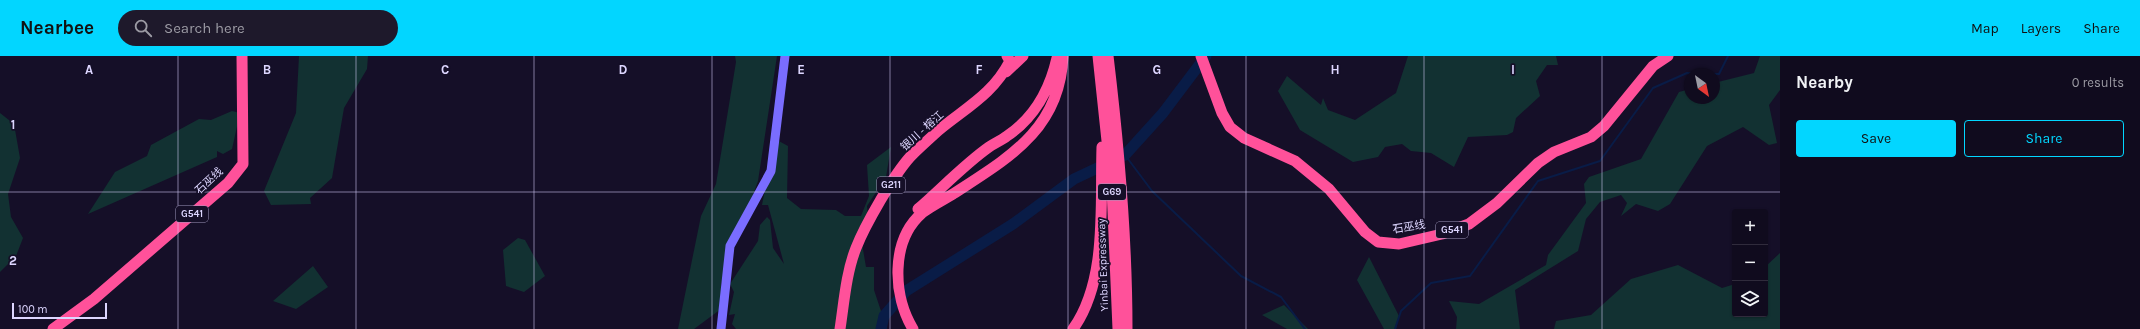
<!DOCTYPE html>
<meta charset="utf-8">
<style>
:root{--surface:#100b1e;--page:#1e192b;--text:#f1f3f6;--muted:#9c9ba4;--line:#302b3c;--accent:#02d6ff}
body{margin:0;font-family:Karla,"Noto Sans SC",sans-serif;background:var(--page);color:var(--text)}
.controls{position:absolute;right:12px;bottom:12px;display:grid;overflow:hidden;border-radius:4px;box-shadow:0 1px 3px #0004}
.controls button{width:36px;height:36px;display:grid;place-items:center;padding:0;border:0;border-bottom:1px solid var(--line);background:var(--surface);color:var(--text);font:20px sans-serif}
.compass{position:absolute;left:1684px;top:12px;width:36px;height:36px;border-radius:50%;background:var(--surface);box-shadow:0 1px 3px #0004;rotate:147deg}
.scale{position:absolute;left:12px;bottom:10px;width:95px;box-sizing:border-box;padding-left:4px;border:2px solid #ddd6ff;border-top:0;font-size:11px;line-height:14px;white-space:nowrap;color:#ddd6ff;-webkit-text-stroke:3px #150f28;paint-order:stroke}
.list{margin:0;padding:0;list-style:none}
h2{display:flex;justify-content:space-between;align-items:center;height:52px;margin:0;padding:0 16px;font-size:17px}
h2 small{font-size:13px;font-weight:400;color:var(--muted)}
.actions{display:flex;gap:8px;padding:12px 16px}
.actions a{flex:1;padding:9px 0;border:1px solid var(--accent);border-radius:4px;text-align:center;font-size:14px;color:var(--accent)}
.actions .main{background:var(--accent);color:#111}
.icon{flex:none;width:22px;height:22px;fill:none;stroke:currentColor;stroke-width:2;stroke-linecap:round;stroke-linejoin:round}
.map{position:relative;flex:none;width:1780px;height:273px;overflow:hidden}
header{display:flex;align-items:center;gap:24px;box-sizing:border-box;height:56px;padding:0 20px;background:var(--accent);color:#111}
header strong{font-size:19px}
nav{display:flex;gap:22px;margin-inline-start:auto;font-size:14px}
.search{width:280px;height:36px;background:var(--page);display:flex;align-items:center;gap:10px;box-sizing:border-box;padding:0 14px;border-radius:22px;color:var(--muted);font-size:15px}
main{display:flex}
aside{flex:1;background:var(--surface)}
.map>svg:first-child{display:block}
.green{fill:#123132}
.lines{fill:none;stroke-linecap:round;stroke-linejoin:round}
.stream{stroke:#091c47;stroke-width:2}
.river{stroke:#091c47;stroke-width:11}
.secondary{stroke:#7a6dff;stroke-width:9}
.highway{stroke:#ff519a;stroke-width:11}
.grid{fill:none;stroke:#ddd6ff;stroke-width:1;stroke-opacity:0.55}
.labels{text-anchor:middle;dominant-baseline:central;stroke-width:3.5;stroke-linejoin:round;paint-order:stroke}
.shield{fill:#150f28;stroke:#a19abe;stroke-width:1}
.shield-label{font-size:10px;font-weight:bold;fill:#ddd6ff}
.street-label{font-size:11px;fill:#ddd6ff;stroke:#150f28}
.grid-label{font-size:13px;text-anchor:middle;font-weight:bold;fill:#ddd6ff;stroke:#150f28;stroke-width:3.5;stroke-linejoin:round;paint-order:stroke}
</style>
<header>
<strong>Nearbee</strong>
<div class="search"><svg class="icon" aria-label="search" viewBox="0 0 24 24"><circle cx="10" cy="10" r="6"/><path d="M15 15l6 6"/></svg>Search here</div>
<nav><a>Map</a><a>Layers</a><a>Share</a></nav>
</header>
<main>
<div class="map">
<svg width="1780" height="273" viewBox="0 0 1780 273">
<rect width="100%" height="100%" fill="#150f28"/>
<path class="green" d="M299 0H368L367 13 344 52 332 122 310 142 311 148 271 149 264 135 296 57Z
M735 0H777L758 125 721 228V253L694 273H678L701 160 716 128 736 6Z
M1408 0H1556L1558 9H1547L1536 25 1540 40 1516 62 1513 76 1507 79 1468 81 1454 111 1431 97 1411 95 1402 88 1385 91 1378 101 1353 106 1300 74 1278 35 1287 20 1321 49 1323 42 1328 54 1355 64 1396 37Z
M1760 0H1780V34L1769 49 1777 87 1769 89 1743 71 1707 90 1670 148 1658 155 1636 148 1621 160 1627 147 1621 139 1600 146 1586 163 1578 195 1515 234 1520 273H1456L1457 261 1449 245 1479 248 1546 209 1548 199 1586 147 1584 128 1589 121 1641 103 1679 36 1690 33V42H1714V27L1754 17Z
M232 55 240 57 232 93 223 98 217 95V101L88 158 115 116 147 100 151 89 199 63 211 64Z
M0 57 14 68 20 102 8 138 11 161 23 182 16 200 0 216Z
M775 83 788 90 787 142 801 153 836 154 845 160H861L869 140 867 109 891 91 886 121 867 150 868 163 860 176 866 211H874V234L887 273H736L732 268 735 258 729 259 734 236 730 228 758 185 760 169 767 161 770 164 773 192 784 208 768 149H762Z
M518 182 525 184 545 220 524 236 506 230 503 194Z
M1780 197V273H1554L1556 265 1591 259 1631 223 1678 209 1722 232 1735 228V258H1765V211Z
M1369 201 1399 260 1396 273H1384L1357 224Z
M313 210 328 231 296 253 273 245Z
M1284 249 1308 273H1287L1262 259Z"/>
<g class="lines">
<path class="stream" d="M1125 99 1152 135 1241 220 1281 241 1305 273
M1395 273 1401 255 1431 227 1470 220 1538 125 1600 105 1653 32 1687 17 1719 18 1728 0"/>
<path class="river" d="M881 273 884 260 906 235 1013 168 1074 123 1125 99 1163 57 1206 0"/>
<path class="secondary" d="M721 273 730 190 771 115 785 0"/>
<path class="highway" d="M1098 0 1112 132 1118 273
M1108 0C1119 91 1127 182 1127 273
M1201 0 1222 57 1230 71 1244 82 1295 105 1329 133 1365 176 1378 186 1399 188 1442 178 1469 168 1497 147 1538 107 1554 96 1591 81 1604 70 1653 10 1668 0
M1006 16 1023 0
M918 153C940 134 966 107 989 91 995 87 1002 84 1007 80 1034 62 1050 33 1057 2
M53 273 94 243 228 127 243 108 242 0
M840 273C844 247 846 217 856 192 865 169 893 120 910 101 919 92 929 83 939 74 967 51 993 38 1010 5L1007 0
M913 273C893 240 890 185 922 157 931 150 943 144 953 138 1008 102 1060 74 1063 0
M1073 273C1108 224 1100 149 1102 91"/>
</g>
<path class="grid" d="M178 0V273M356 0V273M534 0V273M712 0V273M890 0V273M1068 0V273M1246 0V273M1424 0V273M1602 0V273M0 136H1780"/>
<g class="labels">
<g class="shield">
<rect x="877" y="121" width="28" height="16" rx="3"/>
<rect x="1098" y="128" width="28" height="16" rx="3"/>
<rect x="176" y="150" width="32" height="16" rx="3"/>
<rect x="1436" y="166" width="32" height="16" rx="3"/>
</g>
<g class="shield-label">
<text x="891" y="129">G211</text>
<text x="1112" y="136">G69</text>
<text x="192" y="158">G541</text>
<text x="1452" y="174">G541</text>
</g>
<g class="street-label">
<text transform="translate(922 75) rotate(-42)">银川 - 榕江</text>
<text transform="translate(209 125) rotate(-43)">石巫线</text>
<text transform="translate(1409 171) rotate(-9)">石巫线</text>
<text transform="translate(1103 209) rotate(-92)">Yinbai Expressway</text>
</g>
</g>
<g class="grid-label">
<text x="89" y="18">A</text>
<text x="267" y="18">B</text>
<text x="445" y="18">C</text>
<text x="623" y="18">D</text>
<text x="801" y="18">E</text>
<text x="979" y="18">F</text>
<text x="1157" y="18">G</text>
<text x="1335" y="18">H</text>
<text x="1513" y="18">I</text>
<text x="13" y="73">1</text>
<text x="13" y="209">2</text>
</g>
</svg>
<div class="controls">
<button>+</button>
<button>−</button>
<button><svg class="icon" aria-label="layers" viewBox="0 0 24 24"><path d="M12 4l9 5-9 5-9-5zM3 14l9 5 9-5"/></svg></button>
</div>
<svg class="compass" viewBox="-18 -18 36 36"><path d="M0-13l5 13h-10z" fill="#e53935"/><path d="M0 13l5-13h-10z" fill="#9c9ba4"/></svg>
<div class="scale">100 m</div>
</div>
<aside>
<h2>Nearby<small>0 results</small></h2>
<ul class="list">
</ul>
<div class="actions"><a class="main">Save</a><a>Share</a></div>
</aside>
</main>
